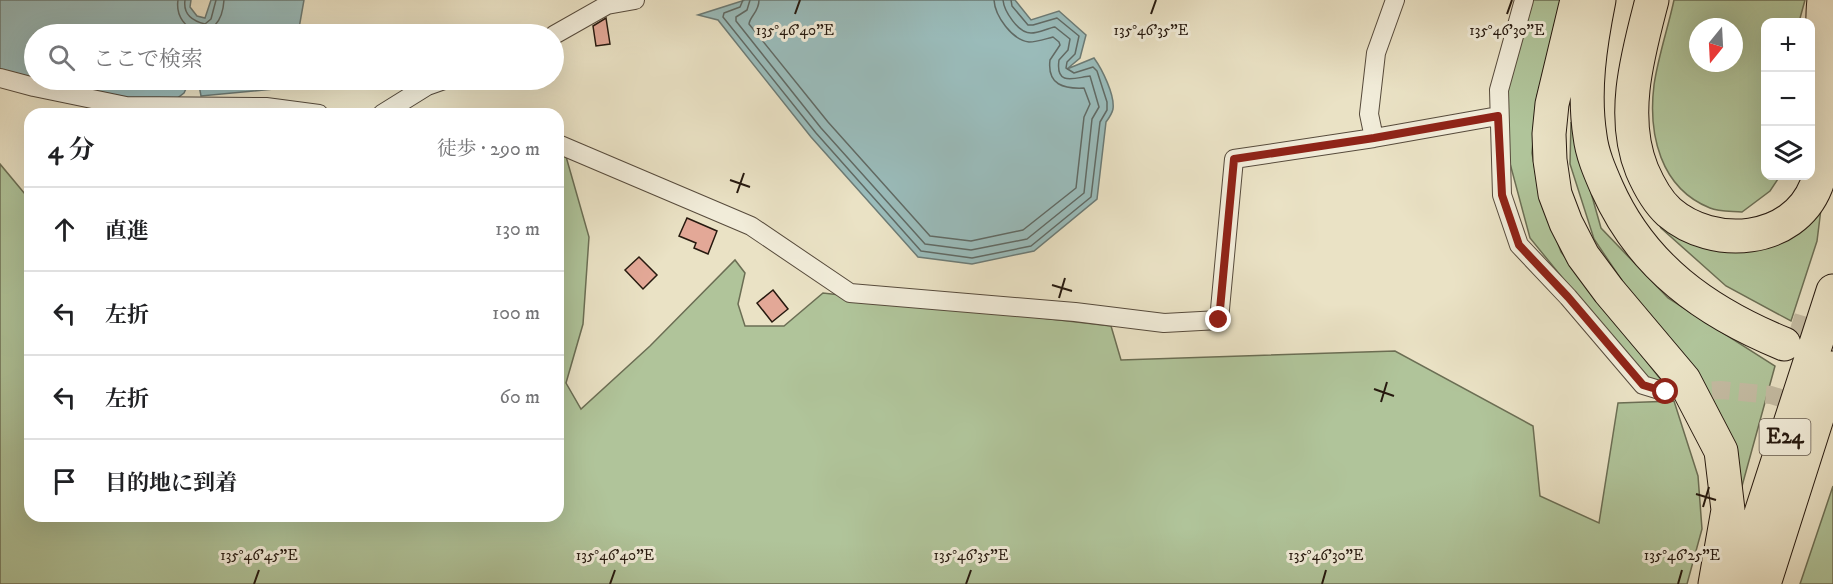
<!DOCTYPE html>
<html lang="ja">
<meta charset="utf-8">
<style>
:root{--surface:#fff;--page:#f6f6f6;--text:#202124;--muted:#757577;--line:#e0e0e0}
body{margin:0;font-family:"IM FELL DW Pica","Noto Serif JP",serif;background:var(--page);color:var(--text)}
.controls{position:absolute;right:18px;top:18px;display:grid;overflow:hidden;border-radius:12px;box-shadow:0 6px 24px #0002}
.controls button{width:54px;height:54px;display:grid;place-items:center;padding:0;border:0;border-bottom:2px solid var(--line);background:var(--surface);color:var(--text);font:30px sans-serif}
.compass{position:absolute;left:1689px;top:18px;width:54px;height:54px;border-radius:50%;background:var(--surface);box-shadow:0 6px 24px #0002;rotate:198deg}
.stop{position:absolute;width:18px;height:18px;margin:-14px;border:4px solid #8f2418;border-radius:50%;background:#fff}
.stop.end{background:#8f2418;border-color:#fff;box-shadow:0 2px 6px #0008}
.list{margin:0;padding:0;list-style:none}
h2{display:flex;justify-content:space-between;align-items:center;height:78px;margin:0;padding:0 24px;font-size:26px}
h2 small{font-size:20px;font-weight:400;color:var(--muted)}
.list li{display:grid;grid-template-columns:39px 1fr auto;gap:18px;align-items:center;box-sizing:border-box;height:84px;padding:0 24px;border-top:2px solid var(--line)}
.list b{display:block;font-size:22px;white-space:nowrap}
.list em{font-size:20px;font-style:normal;color:var(--muted)}
.icon{flex:none;width:33px;height:33px;fill:none;stroke:currentColor;stroke-width:2;stroke-linecap:round;stroke-linejoin:round}
.map{position:relative;flex:none;width:1833px;height:584px;overflow:hidden}
.search{position:absolute;background:var(--surface);box-shadow:0 6px 24px #0002;left:24px;top:24px;width:540px;height:66px;display:flex;align-items:center;gap:15px;box-sizing:border-box;padding:0 21px;border-radius:33px;color:var(--muted);font-size:22px}
.panel{position:absolute;background:var(--surface);box-shadow:0 6px 24px #0002;left:24px;top:108px;width:540px;height:414px;border-radius:18px}
.map>svg:first-child{display:block}
.green{fill:#b0c49a;stroke:#6b6e54;stroke-width:1.5;fill-rule:evenodd}
.water{fill:#9abcbb;stroke:#6c7b76;stroke-width:1.5}
.lines{fill:none;stroke-linecap:round;stroke-linejoin:round}
.shore{stroke:#606a65;stroke-width:1.5}
.building{fill:#e3a897;stroke:#26190f;stroke-width:1.5}
.street-tunnel{stroke:#c3baa1;stroke-width:18;stroke-dasharray:18 9;stroke-linecap:butt}
.highway-tunnel{stroke:#c3baa1;stroke-width:33;stroke-dasharray:33 16;stroke-linecap:butt}
.street-casing{stroke:#574b3c;stroke-width:20}
.highway-casing{stroke:#26190f;stroke-width:35}
.street{stroke:#f1ecd9;stroke-width:18}
.highway{stroke:#eae2c5;stroke-width:33}
.route{stroke:#8f2418;stroke-width:8}
.ticks{fill:none;stroke:#26190f;stroke-width:2}
.labels{text-anchor:middle;dominant-baseline:central;stroke-width:6;stroke-linejoin:round;paint-order:stroke}
.shield{fill:#f1ecd9;stroke:#63584c;stroke-width:1.5}
.shield-label{font-size:21px;font-weight:bold;fill:#26190f}
.ticks-label{font-size:15px;text-anchor:middle;fill:#26190f;stroke:#f1ecd9;stroke-width:6;stroke-linejoin:round;paint-order:stroke}
</style>
<div class="map">
<svg width="1833" height="584" viewBox="0 0 1833 584">
<rect width="100%" height="100%" fill="#eae2c5"/>
<filter id="stains"><feTurbulence type="fractalNoise" baseFrequency=".00333" numOctaves="4"/><feColorMatrix values="0 0 0 0 .2 0 0 0 0 .09 0 0 0 0 .02 0 0 0 .5 -.17"/></filter>
<radialGradient id="worn" r=".72"><stop offset=".6" stop-color="#630" stop-opacity="0"/><stop offset="1" stop-color="#630" stop-opacity=".3"/></radialGradient>
<path class="green" d="M1532 0H1564L1537 96 1532 153 1539 192 1561 252 1665 385 1645 379 1530 238 1508 156 1505 97Z
M1674 0H1805L1799 22H1766V176H1780L1770 191 1742 212C1732 211 1719 212 1710 208 1660 188 1648 134 1654 85 1658 57 1668 28 1674 0ZM1698 27H1734V63H1698Z
M1571 122 1601 228 1668 298 1775 366 1739 497 1635 300 1594 239 1570 164Z
M558 152 565 153 589 237 583 324 566 383 581 409 650 346 735 260 745 273 738 304 745 326H784L823 293 1111 326 1121 360 1395 351 1533 426 1540 496 1599 523 1618 403 1674 401 1698 476 1702 529 1687 584H0V164L30 200V516H558Z
M1822 201 1817 241 1791 321 1726 286 1661 228 1652 210 1726 248Z
M1833 486V584H1800Z"/>
<path class="water" d="M0 0H191L190 7 197 16 205 18 211 0H304L298 34H34V78L0 69Z
M745 0H1015L1031 20 1059 11 1086 35 1080 58 1067 69 1094 58C1102 69 1115 95 1113 109 1112 114 1109 118 1106 122L1097 199 1034 251 972 264 918 257 811 137 718 20 698 15Z
M41 80H190L184 93 172 102 122 101Z
M198 80H288L284 88 201 96Z"/>
<g class="lines">
<path class="shore" d="M178 0C173 33 221 49 224 0
M185 0C183 14 192 21 205 24L211 19 216 0
M743 0 740 7 724 13 723 17 816 133 921 251 972 258 1031 246 1091 197 1100 122 1107 110V102L1097 71 1093 67 1074 73 1066 68 1067 62 1075 54 1079 36 1057 18 1033 25H1028L1012 6 1011 0
M750 0 747 10 736 17V21L821 128 925 244 971 250 1027 239 1084 193 1092 119 1099 107 1090 76C1077 77 1055 88 1059 60L1068 50 1070 39 1055 27C1048 28 1039 33 1031 33 1018 33 1004 11 1003 0
M759 0C759 12 750 16 749 24L828 122 930 236 971 241 1023 230 1076 188 1084 117 1090 104 1084 88C1064 89 1047 85 1050 60L1060 45 1059 42 1053 37C1045 39 1037 42 1029 42 1012 40 995 16 994 0
M94 80C111 84 166 98 175 80
M204 80 205 87 208 89 278 82 281 80"/>
</g>
<path class="building" d="M606 18 610 44 596 46 593 26Z
M687 218 717 231 708 254 694 248 696 243 679 236Z
M639 257 657 275 643 289 625 270Z
M773 290 788 309 772 322 757 303Z"/>
<g class="lines">
<path class="street-tunnel" d="M1685 392 1721 390 1771 395 1803 405"/>
<path class="highway-tunnel" d="M1790 329 1833 342"/>
<g class="street-casing">
<path id="street" d="M1524 0 1499 90 1502 195 1519 245 1568 297 1643 385 1666 392
M554 35 607 5 635 0
M0 78 34 87 126 106 266 107 319 114
M382 114 427 86 444 80
M1374 138 1369 114 1376 53 1395 0
M558 144 751 226 850 293 1075 312 1164 323 1219 320 1234 159 1374 138 1498 116"/>
</g>
<g class="highway-casing">
<path id="highway" d="M1577 0 1552 104 1549 134 1550 160 1555 194 1566 223 1583 256 1609 291 1684 380 1721 451 1728 510 1715 584
M1599 0C1590 45 1583 91 1590 136 1592 154 1600 172 1607 188 1642 267 1706 312 1784 344
M1652 0C1638 54 1620 116 1642 170 1648 184 1658 202 1669 212 1713 250 1793 244 1816 186 1828 154 1823 124 1822 91 1822 76 1823 61 1823 46 1823 30 1822 15 1824 0
M1738 584 1833 291
M1764 584 1833 368"/>
</g>
<use href="#street" class="street"/>
<use href="#highway" class="highway"/>
</g>
<g class="lines">
<path class="route" d="M1219 320 1234 159 1374 138 1498 116 1502 195 1519 245 1568 297 1643 385 1666 392"/>
</g>
<path class="ticks" d="M795 14 800 0M1151 14 1156 0M1507 14 1512 0M730 180 750 187M737 193 744 173M1052 285 1072 291M1059 298 1065 278M1374 389 1394 396M1381 402 1387 382M1696 494 1716 500M1703 507 1709 487M254 584 259 570M610 584 615 570M966 584 971 570M1322 584 1326 570M1678 584 1682 570"/>
<g class="labels">
<rect class="shield" x="1759.5" y="419" width="51" height="36" rx="4.5"/>
<g class="shield-label">
<text x="1785" y="437">E24</text>
</g>
</g>
<g class="ticks-label">
<text x="795" y="35">135°46'40"E</text>
<text x="1151" y="35">135°46'35"E</text>
<text x="1507" y="35">135°46'30"E</text>
<text x="259" y="560">135°46'45"E</text>
<text x="615" y="560">135°46'40"E</text>
<text x="971" y="560">135°46'35"E</text>
<text x="1326" y="560">135°46'30"E</text>
<text x="1682" y="560">135°46'25"E</text>
</g>
<rect width="100%" height="100%" filter="url(#stains)"/>
<rect width="100%" height="100%" fill="url(#worn)"/>
</svg>
<div class="controls">
<button>+</button>
<button>−</button>
<button><svg class="icon" aria-label="layers" viewBox="0 0 24 24"><path d="M12 4l9 5-9 5-9-5zM3 14l9 5 9-5"/></svg></button>
</div>
<svg class="compass" viewBox="-18 -18 36 36"><path d="M0-13l5 13h-10z" fill="#e53935"/><path d="M0 13l5-13h-10z" fill="#757577"/></svg>
<div class="stop" style="left:1666px;top:392px"></div>
<div class="stop end" style="left:1219px;top:320px"></div>
<div class="search"><svg class="icon" aria-label="search" viewBox="0 0 24 24"><circle cx="10" cy="10" r="6"/><path d="M15 15l6 6"/></svg>ここで検索</div>
<section class="panel">
<h2>4 分<small>徒歩 · 290 m</small></h2>
<ul class="list">
<li><svg class="icon" aria-label="ahead" viewBox="0 0 24 24"><path d="M12 20V5M6 11l6-6 6 6"/></svg><div><b>直進</b></div><em>130 m</em></li>
<li><svg class="icon" aria-label="left" viewBox="0 0 24 24"><path d="M17 20v-9H6M10 6l-5 5 5 5"/></svg><div><b>左折</b></div><em>100 m</em></li>
<li><svg class="icon" aria-label="left" viewBox="0 0 24 24"><path d="M17 20v-9H6M10 6l-5 5 5 5"/></svg><div><b>左折</b></div><em>60 m</em></li>
<li><svg class="icon" aria-label="arrive" viewBox="0 0 24 24"><path d="M6 21V4h12l-3 4 3 4H6"/></svg><div><b>目的地に到着</b></div></li>
</ul>
</section>
</div>
